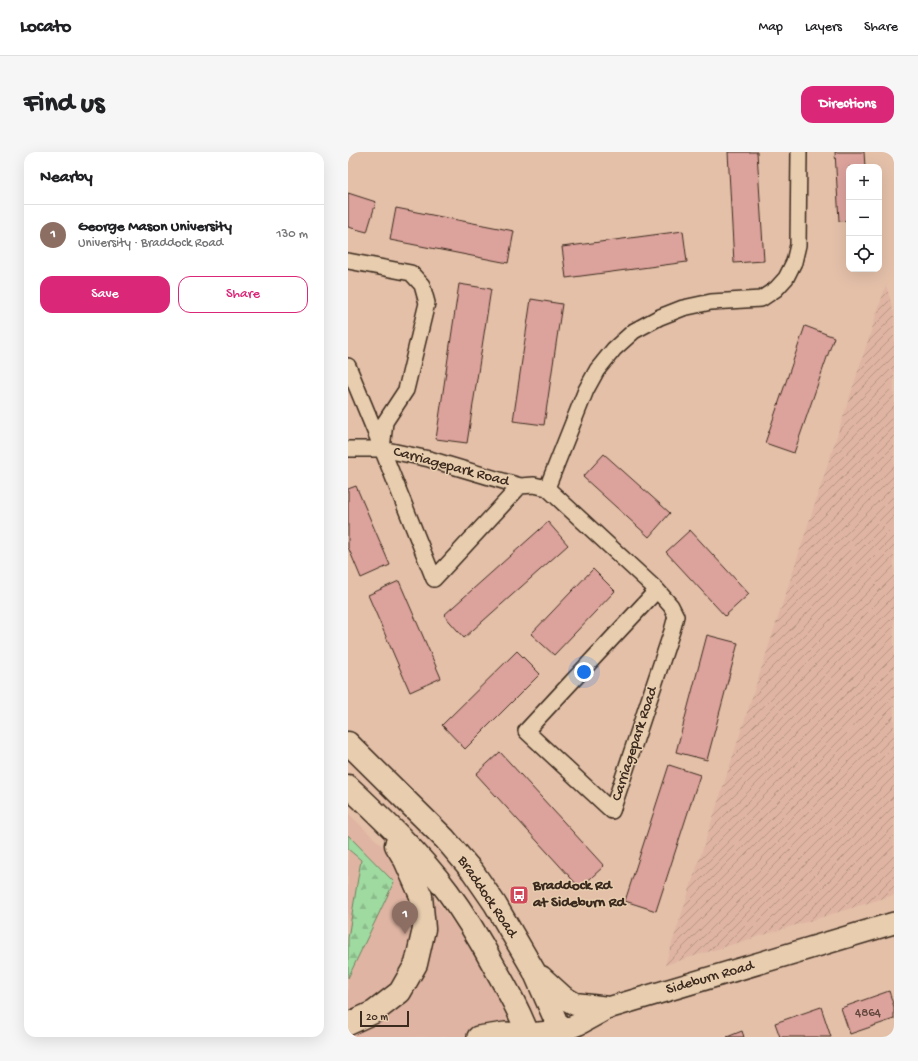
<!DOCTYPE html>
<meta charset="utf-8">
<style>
:root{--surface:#fff;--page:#f6f6f6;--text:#202124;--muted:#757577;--line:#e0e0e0;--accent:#db2777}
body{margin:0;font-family:"Gochi Hand",sans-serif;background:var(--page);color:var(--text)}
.controls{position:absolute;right:12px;top:12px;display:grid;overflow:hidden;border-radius:8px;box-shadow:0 4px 16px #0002}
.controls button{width:36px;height:36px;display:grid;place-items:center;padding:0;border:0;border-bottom:1px solid var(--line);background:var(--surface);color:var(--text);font:20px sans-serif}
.scale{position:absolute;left:12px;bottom:10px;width:49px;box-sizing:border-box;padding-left:4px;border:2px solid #3b2a1e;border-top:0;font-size:11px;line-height:14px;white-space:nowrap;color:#3b2a1e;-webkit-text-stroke:3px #e8cdaf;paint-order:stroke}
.you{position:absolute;left:236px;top:520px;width:14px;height:14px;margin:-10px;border:3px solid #fff;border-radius:50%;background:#1a73e8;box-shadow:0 0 0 6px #1a73e833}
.badge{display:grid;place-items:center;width:26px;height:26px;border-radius:50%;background:var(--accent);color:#fff;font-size:13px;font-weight:700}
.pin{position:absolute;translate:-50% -33px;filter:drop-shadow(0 1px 2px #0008)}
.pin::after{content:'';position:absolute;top:21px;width:14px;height:12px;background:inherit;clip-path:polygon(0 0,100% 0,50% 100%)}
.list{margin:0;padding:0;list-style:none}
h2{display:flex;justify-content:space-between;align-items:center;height:52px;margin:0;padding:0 16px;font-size:17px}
h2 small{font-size:13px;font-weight:400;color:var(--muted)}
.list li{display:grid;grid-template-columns:26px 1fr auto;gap:12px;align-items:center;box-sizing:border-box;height:60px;padding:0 16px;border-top:1px solid var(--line)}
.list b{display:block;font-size:15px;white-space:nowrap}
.list p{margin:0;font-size:13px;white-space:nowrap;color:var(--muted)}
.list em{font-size:13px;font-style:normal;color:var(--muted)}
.actions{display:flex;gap:8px;padding:12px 16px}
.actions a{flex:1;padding:9px 0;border:1px solid var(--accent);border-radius:12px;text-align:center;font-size:14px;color:var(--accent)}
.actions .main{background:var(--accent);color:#fff}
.icon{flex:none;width:22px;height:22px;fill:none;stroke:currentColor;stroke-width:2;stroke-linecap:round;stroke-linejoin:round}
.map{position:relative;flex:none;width:546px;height:885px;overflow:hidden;border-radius:12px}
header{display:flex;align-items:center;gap:24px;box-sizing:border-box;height:56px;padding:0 20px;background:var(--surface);border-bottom:1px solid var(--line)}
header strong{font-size:19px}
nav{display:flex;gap:22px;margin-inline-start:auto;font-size:14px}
.intro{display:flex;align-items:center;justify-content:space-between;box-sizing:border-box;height:96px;padding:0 24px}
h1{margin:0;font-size:28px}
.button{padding:10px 18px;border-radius:12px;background:var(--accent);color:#fff;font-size:14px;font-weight:700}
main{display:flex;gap:24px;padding:0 24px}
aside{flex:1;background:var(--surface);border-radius:12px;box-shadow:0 4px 16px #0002}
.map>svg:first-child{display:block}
.built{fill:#dfb4a2}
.industrial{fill:url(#industrial-furrows)}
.forest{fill:url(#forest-firs);stroke:#6d8260}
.building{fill:#dca29c;stroke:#3b2a1e}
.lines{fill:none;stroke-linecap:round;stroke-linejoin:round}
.street-casing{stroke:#3b2a1e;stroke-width:18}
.secondary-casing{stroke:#3b2a1e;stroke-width:24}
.primary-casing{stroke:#3b2a1e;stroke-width:25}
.street{stroke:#e8cdaf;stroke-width:15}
.secondary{stroke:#e8cdaf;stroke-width:21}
.primary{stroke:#e8cdaf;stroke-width:22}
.labels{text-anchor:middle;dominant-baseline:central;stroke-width:3;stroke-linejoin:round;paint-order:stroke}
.number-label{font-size:13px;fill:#63483e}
.street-label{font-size:15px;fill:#3b2a1e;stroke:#e8cdaf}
.poi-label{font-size:15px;font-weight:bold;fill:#3b2a1e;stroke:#e8cdaf;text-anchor:start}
</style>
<header>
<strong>Locato</strong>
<nav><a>Map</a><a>Layers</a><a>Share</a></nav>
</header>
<div class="intro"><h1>Find us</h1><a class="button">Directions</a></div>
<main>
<aside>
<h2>Nearby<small></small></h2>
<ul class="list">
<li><span class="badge" style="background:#8d6e63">1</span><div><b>George Mason University</b><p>University · Braddock Road</p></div><em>130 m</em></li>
</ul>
<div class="actions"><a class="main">Save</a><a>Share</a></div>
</aside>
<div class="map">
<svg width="546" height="885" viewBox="0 0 546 885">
<defs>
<pattern id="industrial-furrows" width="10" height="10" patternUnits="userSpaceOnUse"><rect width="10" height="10" fill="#dfb4a2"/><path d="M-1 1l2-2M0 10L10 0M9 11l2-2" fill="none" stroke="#b69383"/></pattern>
<pattern id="forest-firs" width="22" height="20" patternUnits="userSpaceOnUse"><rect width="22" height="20" fill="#9fdaa1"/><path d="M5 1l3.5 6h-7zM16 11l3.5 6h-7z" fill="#8abb8a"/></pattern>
</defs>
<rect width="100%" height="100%" fill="#e4c0a9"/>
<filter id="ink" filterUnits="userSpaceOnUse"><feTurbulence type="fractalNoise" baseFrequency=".025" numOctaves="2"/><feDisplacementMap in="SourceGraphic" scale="8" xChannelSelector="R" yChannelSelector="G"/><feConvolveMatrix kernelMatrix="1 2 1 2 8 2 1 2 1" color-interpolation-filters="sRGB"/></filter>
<g filter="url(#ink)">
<path class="built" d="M0 661 35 695 96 758 131 807 168 885H0Z"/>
<path class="industrial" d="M538 133 546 161V743L317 813Z"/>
<path class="forest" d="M0 683 46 730 0 826V786L13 708 0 697Z"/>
<path class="building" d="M380 0H409L416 109 386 111Z
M487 0H516L517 15H501V68L491 69Z
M0 41 28 50 19 80 0 75Z
M48 56 166 79 160 111 42 88Z
M335 79 339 110 218 126 214 95Z
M111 132 143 137 119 291 88 287Z
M183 147 214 152 196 273 165 269Z
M457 174 486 185 446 301 417 291Z
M256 302 322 361 301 385 235 325Z
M8 334 42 413 13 426 0 395V337Z
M200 370 220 393 116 486 96 463Z
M342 378 401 442 377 464 318 400Z
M245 417 267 439 206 503 183 482Z
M51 429 93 526 62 540 20 443Z
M359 483 390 491 359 608 328 600Z
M169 499 192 522 117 597 94 573Z
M152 600 256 714 232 736 128 622Z
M321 613 352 623 308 759 277 749Z
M541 839 546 855V867L502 882 493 856Z
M473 855 483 885H432L427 871Z
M394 879 396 885H379Z"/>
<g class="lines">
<g class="street-casing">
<path id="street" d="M0 109 63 121 74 133 79 151 58 238 37 270 34 297
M0 214 33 294
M0 297H34L86 427 172 334 186 333 199 336 309 438
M34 297 81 307 172 334
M199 336 238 238 249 218 266 197 286 179 312 165 335 156 363 150 413 147 428 137 438 126 446 110 450 93 451 0
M309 438 323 454 328 464 324 479 264 659 178 579Z"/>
</g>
<g class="secondary-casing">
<path id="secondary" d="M130 885 157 881 180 882 213 879 231 872 260 856 546 771"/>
</g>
<g class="primary-casing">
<path id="primary" d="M0 591 97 687 125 720 147 752 186 819 215 885
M0 634C35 667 71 701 100 740 117 763 132 788 146 814 159 837 172 860 181 885
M193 825 215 845 227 852 260 856
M0 872 26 860 52 840 68 812 76 777 73 744 57 708 48 693"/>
</g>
<use href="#street" class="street"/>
<use href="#secondary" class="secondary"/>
<use href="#primary" class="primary"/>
</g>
</g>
<defs>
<g id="bus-square" transform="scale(1)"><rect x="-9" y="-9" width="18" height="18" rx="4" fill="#d1495b" stroke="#e8cdaf"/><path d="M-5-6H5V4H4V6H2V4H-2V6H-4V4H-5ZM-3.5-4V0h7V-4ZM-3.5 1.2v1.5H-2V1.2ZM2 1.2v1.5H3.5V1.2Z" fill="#fff"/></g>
</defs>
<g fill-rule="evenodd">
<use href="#bus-square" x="171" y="743"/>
</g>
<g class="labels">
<g class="number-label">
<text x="520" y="861">4864</text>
</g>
<g class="street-label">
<text transform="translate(103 315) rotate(15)">Carriagepark Road</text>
<text transform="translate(287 592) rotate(-72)">Carriagepark Road</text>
<text transform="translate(139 745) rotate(56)">Braddock Road</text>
<text transform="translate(362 826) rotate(-16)">Sideburn Road</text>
</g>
<g class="poi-label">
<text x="185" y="734">Braddock Rd<tspan x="185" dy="17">at Sideburn Rd</tspan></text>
</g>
</g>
</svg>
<div class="controls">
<button>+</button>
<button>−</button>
<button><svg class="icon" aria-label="locate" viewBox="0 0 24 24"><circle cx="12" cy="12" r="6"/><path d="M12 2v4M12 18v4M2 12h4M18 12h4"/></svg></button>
</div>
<div class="scale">20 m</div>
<div class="you"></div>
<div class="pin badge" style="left:57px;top:782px;background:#8d6e63">1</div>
</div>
</main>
